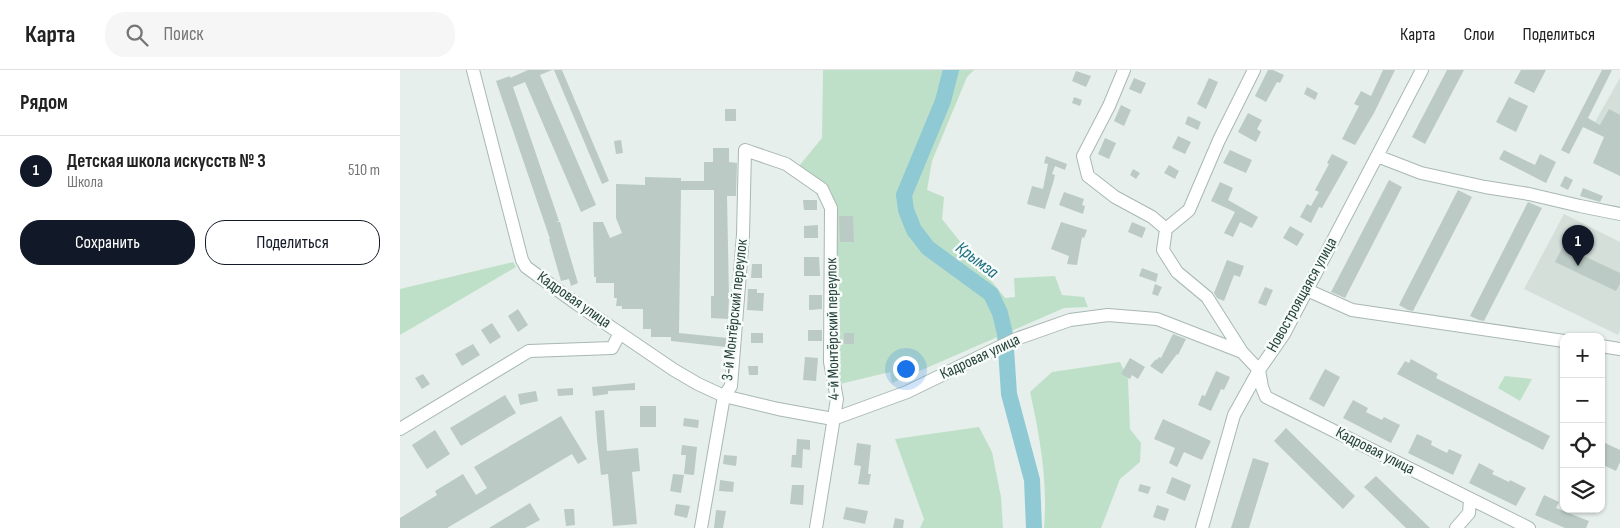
<!DOCTYPE html>
<html lang="ru">
<meta charset="utf-8">
<style>
:root{--surface:#fff;--page:#f6f6f6;--text:#222;--muted:#767676;--line:#e0e0e0;--accent:#111827}
body{margin:0;font-family:"Sofia Sans Condensed",sans-serif;background:var(--page);color:var(--text)}
.controls{position:absolute;right:15px;bottom:15px;display:grid;overflow:hidden;border-radius:10px;box-shadow:0 1px 4px #0004}
.controls button{width:45px;height:45px;display:grid;place-items:center;padding:0;border:0;border-bottom:1px solid var(--line);background:var(--surface);color:var(--text);font:25px sans-serif}
.you{position:absolute;left:505px;top:298px;width:18px;height:18px;margin:-12px;border:4px solid #fff;border-radius:50%;background:#1a73e8;box-shadow:0 0 0 8px #1a73e833}
.badge{display:grid;place-items:center;width:32px;height:32px;border-radius:50%;background:var(--accent);color:#fff;font-size:16px;font-weight:700}
.pin{position:absolute;translate:-50% -41px;filter:drop-shadow(0 1px 2px #0008)}
.pin::after{content:'';position:absolute;top:26px;width:18px;height:15px;background:inherit;clip-path:polygon(0 0,100% 0,50% 100%)}
.list{margin:0;padding:0;list-style:none}
h2{display:flex;justify-content:space-between;align-items:center;height:65px;margin:0;padding:0 20px;font-size:21px}
h2 small{font-size:16px;font-weight:400;color:var(--muted)}
.list li{display:grid;grid-template-columns:32px 1fr auto;gap:15px;align-items:center;box-sizing:border-box;height:70px;padding:0 20px;border-top:1px solid var(--line)}
.list b{display:block;font-size:19px;white-space:nowrap}
.list p{margin:0;font-size:16px;white-space:nowrap;color:var(--muted)}
.list em{font-size:16px;font-style:normal;color:var(--muted)}
.actions{display:flex;gap:10px;padding:15px 20px}
.actions a{flex:1;padding:11px 0;border:1px solid var(--accent);border-radius:20px;text-align:center;font-size:18px;color:var(--accent)}
.actions .main{background:var(--accent);color:#fff}
.icon{flex:none;width:28px;height:28px;fill:none;stroke:currentColor;stroke-width:2;stroke-linecap:round;stroke-linejoin:round}
.map{position:relative;flex:none;width:1220px;height:458px;overflow:hidden}
header{display:flex;align-items:center;gap:30px;box-sizing:border-box;height:70px;padding:0 25px;background:var(--surface);border-bottom:1px solid var(--line)}
header strong{font-size:24px}
nav{display:flex;gap:28px;margin-inline-start:auto;font-size:18px}
.search{width:350px;height:45px;background:var(--page);display:flex;align-items:center;gap:12px;box-sizing:border-box;padding:0 18px;border-radius:20px;color:var(--muted);font-size:19px}
main{display:flex}
aside{flex:1;background:var(--surface)}
.map>svg:first-child{display:block}
.built{fill:#d4dfda}
.green{fill:#bfe0c8}
.lines{fill:none;stroke-linecap:round;stroke-linejoin:round}
.river{stroke:#8ec9d4;stroke-width:16}
.building{fill:#bbcac4}
.minor-casing{stroke:#a8b8b2;stroke-width:14}
.minor{stroke:#fff;stroke-width:12}
.labels{text-anchor:middle;dominant-baseline:central;stroke-width:5;stroke-linejoin:round;paint-order:stroke}
.street-label{font-size:16px;fill:#24423a;stroke:#f7fbf9}
.water-label{font-size:18px;font-style:italic;fill:#1c6f80;stroke:#f7fbf9}
</style>
<header>
<strong>Карта</strong>
<div class="search"><svg class="icon" aria-label="search" viewBox="0 0 24 24"><circle cx="10" cy="10" r="6"/><path d="M15 15l6 6"/></svg>Поиск</div>
<nav><a>Карта</a><a>Слои</a><a>Поделиться</a></nav>
</header>
<main>
<aside>
<h2>Рядом<small></small></h2>
<ul class="list">
<li><span class="badge">1</span><div><b>Детская школа искусств № 3</b><p>Школа</p></div><em>510 m</em></li>
</ul>
<div class="actions"><a class="main">Сохранить</a><a>Поделиться</a></div>
</aside>
<div class="map">
<svg width="1220" height="458" viewBox="0 0 1220 458">
<rect width="100%" height="100%" fill="#e6efeb"/>
<path class="built" d="M1220 8V65L1195 52Z
M1164 144 1220 172V260L1218 265 1124 219Z"/>
<path class="green" d="M423 0H574L567 7 532 91 527 120 544 127 542 149 605 228 615 227 614 208 655 206 662 225 684 227 688 237 664 238 492 313 490 302 440 314 437 291 436 139 431 121 399 96 422 68Z
M113 192 116 197 0 265V219Z
M720 292 728 309 730 359 741 373 740 392 720 409 701 458H644C648 412 640 367 630 322L652 302Z
M1105 306 1132 309 1120 331 1098 318Z
M579 357 592 382 601 427 603 458H520L524 449 495 369Z"/>
<g class="lines">
<path class="river" d="M551 0 543 31 504 125 506 140 514 160 528 178 591 224 600 243 605 264 609 324 632 410 634 458"/>
</g>
<path class="building" d="M128 0H152L140 5 196 135 181 142 125 12 113 17 159 151 156 152H160L163 163 178 213 171 216 169 209 161 211 149 169H150L96 11 110 6V8Z
M154 0H162L209 111 202 114Z
M868 0H873L884 5 880 13 877 12 866 32 855 26Z
M983 0H995L974 43 955 75 942 69 959 36 954 34 961 21 971 26Z
M1047 0H1064L1025 74 1012 67Z
M1121 0H1146L1134 23 1114 13Z
M1202 0H1212L1188 48 1200 55 1209 39 1220 45V106L1193 93 1204 67 1183 57 1169 84 1161 80Z
M676 1 691 6 686 17 672 11Z
M734 8 746 13 741 24 729 19Z
M809 8 818 12 806 39 797 34Z
M907 17 918 23 915 30 904 24Z
M674 27 682 30 680 36 672 33Z
M1109 27 1128 36 1116 62 1096 52Z
M721 35 731 40 724 56 714 51Z
M325 39H336V51H325Z
M848 43 862 50 857 59 861 62 856 72 838 62Z
M788 46 801 52 798 60 785 54Z
M778 66 791 72 785 84 772 78Z
M705 68 716 73 709 89 698 84Z
M221 70 223 83 216 84 214 71Z
M313 78H329V92L337 93 336 126H327L329 227 328 249 311 248V226H314V120H281L279 263 327 268 326 277 271 271V267H251V259H243V239H222V236H216L217 228H214V213H196V207H194L193 152H203L210 168 222 163 216 148V114L245 115V107L281 108V111H304V92H313Z
M830 80 852 90 846 103 823 93Z
M1104 80 1135 95 1140 84 1156 92 1146 113 1099 89Z
M932 84 948 92 922 138 919 137 911 153 900 147 907 134 911 136 919 122 915 120 929 94 927 93Z
M646 86 667 94 665 100 655 96 652 104 655 105 653 113 645 139 627 134 632 116 643 119 648 94 644 93Z
M769 95 779 101 775 109 764 103Z
M733 99 740 103 736 109 730 105Z
M1165 106 1173 110 1168 120 1160 116Z
M989 110 1002 117 945 228 931 222Z
M820 112 833 118 828 130 858 147 852 158 840 152 833 167 824 163 835 142 811 131Z
M1183 118 1203 126 1200 132 1180 126Z
M1058 120 1072 127 1013 241 1008 240 999 235Z
M664 122 684 129 682 135 685 136 683 144 659 135Z
M403 130H417V140H404Z
M1128 132 1142 138 1084 251 1079 250 1070 246Z
M439 146H453L454 172H440Z
M661 152 687 160 684 168 682 167 677 195 667 194 669 186 651 179Z
M732 152 746 158 742 168 728 162Z
M418 155V168H404V156Z
M890 156 904 164 897 176 883 168Z
M1163 176 1220 203V214L1216 221 1155 192Z
M404 187H419L420 206H404Z
M827 190 844 196 840 207 834 205 824 231 817 228 814 223Z
M352 194H362V208H351Z
M742 198 758 204 756 212 739 206Z
M755 214 762 217 758 226 752 224Z
M865 217 873 220 866 236 858 233Z
M348 219H357V223H364L363 241 347 240Z
M409 225H422V239L409 240Z
M118 239 128 255 118 262 108 246Z
M92 253 101 267 90 274 81 260Z
M408 260H422V271H408Z
M351 263H363V273H351Z
M444 263H454V274H444Z
M773 264 786 269 778 285 777 284 762 304 750 296 756 289 757 290 759 287 761 288Z
M73 274 80 285 62 296 55 284Z
M405 287 418 288 416 311 403 310Z
M730 288 745 297 738 309 732 305 730 309 721 304Z
M1011 289 1038 304 1036 308 1150 366 1143 380 997 304 1005 291 1009 293Z
M348 296H358V305H349Z
M925 299 940 307 924 337 909 329Z
M816 301 830 307 824 320 821 319 811 341 798 335 802 325 805 326Z
M23 304 30 314 22 319 15 308Z
M235 313V320L208 321V324L193 326 192 317Z
M173 318V325L158 326 157 319Z
M136 321 138 331 120 335 118 324Z
M105 325 116 343 61 376 50 358Z
M953 330 968 338 966 342 982 350 984 347 1000 355 991 373 943 348Z
M240 336H256V357H240Z
M204 340 207 381 238 378 240 401 232 402 237 454 213 456 208 404 201 405 197 369 195 341Z
M161 346 187 389 178 394 172 384 47 458H0V448L37 425 35 421 63 404 76 425 87 418 74 397Z
M284 348 299 350 298 358 283 356Z
M763 349 811 371 802 390 784 382 777 397 769 393 775 378 754 369Z
M886 358 955 426 943 439 874 371Z
M35 360 50 384 27 399 12 375Z
M1017 364 1032 371 1031 375 1047 383 1049 379 1062 385 1053 405 1008 383Z
M397 369 410 370V380L403 379 402 398 391 397 392 385H396Z
M1201 371 1220 380V392L1216 401 1201 394Z
M457 373 471 375 468 404H471L469 415 458 414 461 396 454 395Z
M282 375 297 377 294 405 284 404 286 385H281Z
M324 385 337 386 336 396 323 394Z
M853 388 869 393 849 458H831Z
M1079 393 1094 401 1092 404 1109 412 1110 410 1126 418 1116 436 1069 413Z
M273 404 284 405 281 423 270 421Z
M976 406 1030 458H1006L964 417Z
M772 407 791 415 785 431 766 423Z
M320 410 334 412 333 422 319 421Z
M740 414 751 417 748 424 738 421Z
M392 415H404L403 435 390 434Z
M1144 425 1159 432 1156 438 1189 451 1186 458H1165L1135 445Z
M130 433 140 450 125 458H89Z
M276 434 290 436 287 448 274 445Z
M757 435 769 439 765 451 753 447Z
M446 437 468 441 465 454 443 449Z
M164 439H174L175 455 166 456Z
M316 440 326 441 323 458H314Z
M495 448 504 450 503 458H493Z"/>
<g class="lines">
<g class="minor-casing">
<path id="minor" d="M73 0 122 190 126 197 177 234 274 300 298 314 324 326 378 339 433 349 507 322 616 269 670 250 708 245 757 249 842 282 859 300 862 317 866 327 876 332 1129 458
M724 0 709 36 683 86 688 106 715 127 752 147 766 159
M977 86 1021 103 1085 117 1129 124 1180 136 1220 144
M907 220 952 240 1164 271
M1201 276 1220 279
M842 282 807 227 777 202 763 180 766 159 789 140 819 70 854 0
M0 359 129 281 212 278 220 263
M301 458 324 326 331 316 343 165 345 80 386 94 422 119 431 138 430 292 437 329 416 458
M802 458 834 345 859 300 884 264 1022 0
M1056 458 1069 443 1070 430"/>
</g>
<use href="#minor" class="minor"/>
</g>
<g class="labels">
<g class="street-label">
<text transform="translate(902 225) rotate(-61)">Новостроящаяся улица</text>
<text transform="translate(174 230) rotate(35)">Кадровая улица</text>
<text transform="translate(335 240) rotate(-84)">3-й Монтёрский переулок</text>
<text transform="translate(433 259) rotate(-91)">4-й Монтёрский переулок</text>
<text transform="translate(580 287) rotate(-25)">Кадровая улица</text>
<text transform="translate(975 381) rotate(27)">Кадровая улица</text>
</g>
<g class="water-label">
<text transform="translate(577 190) rotate(37)">Крымза</text>
</g>
</g>
</svg>
<div class="controls">
<button>+</button>
<button>−</button>
<button><svg class="icon" aria-label="locate" viewBox="0 0 24 24"><circle cx="12" cy="12" r="6"/><path d="M12 2v4M12 18v4M2 12h4M18 12h4"/></svg></button>
<button><svg class="icon" aria-label="layers" viewBox="0 0 24 24"><path d="M12 4l9 5-9 5-9-5zM3 14l9 5 9-5"/></svg></button>
</div>
<div class="you"></div>
<div class="pin badge" style="left:1178px;top:196px">1</div>
</div>
</main>
